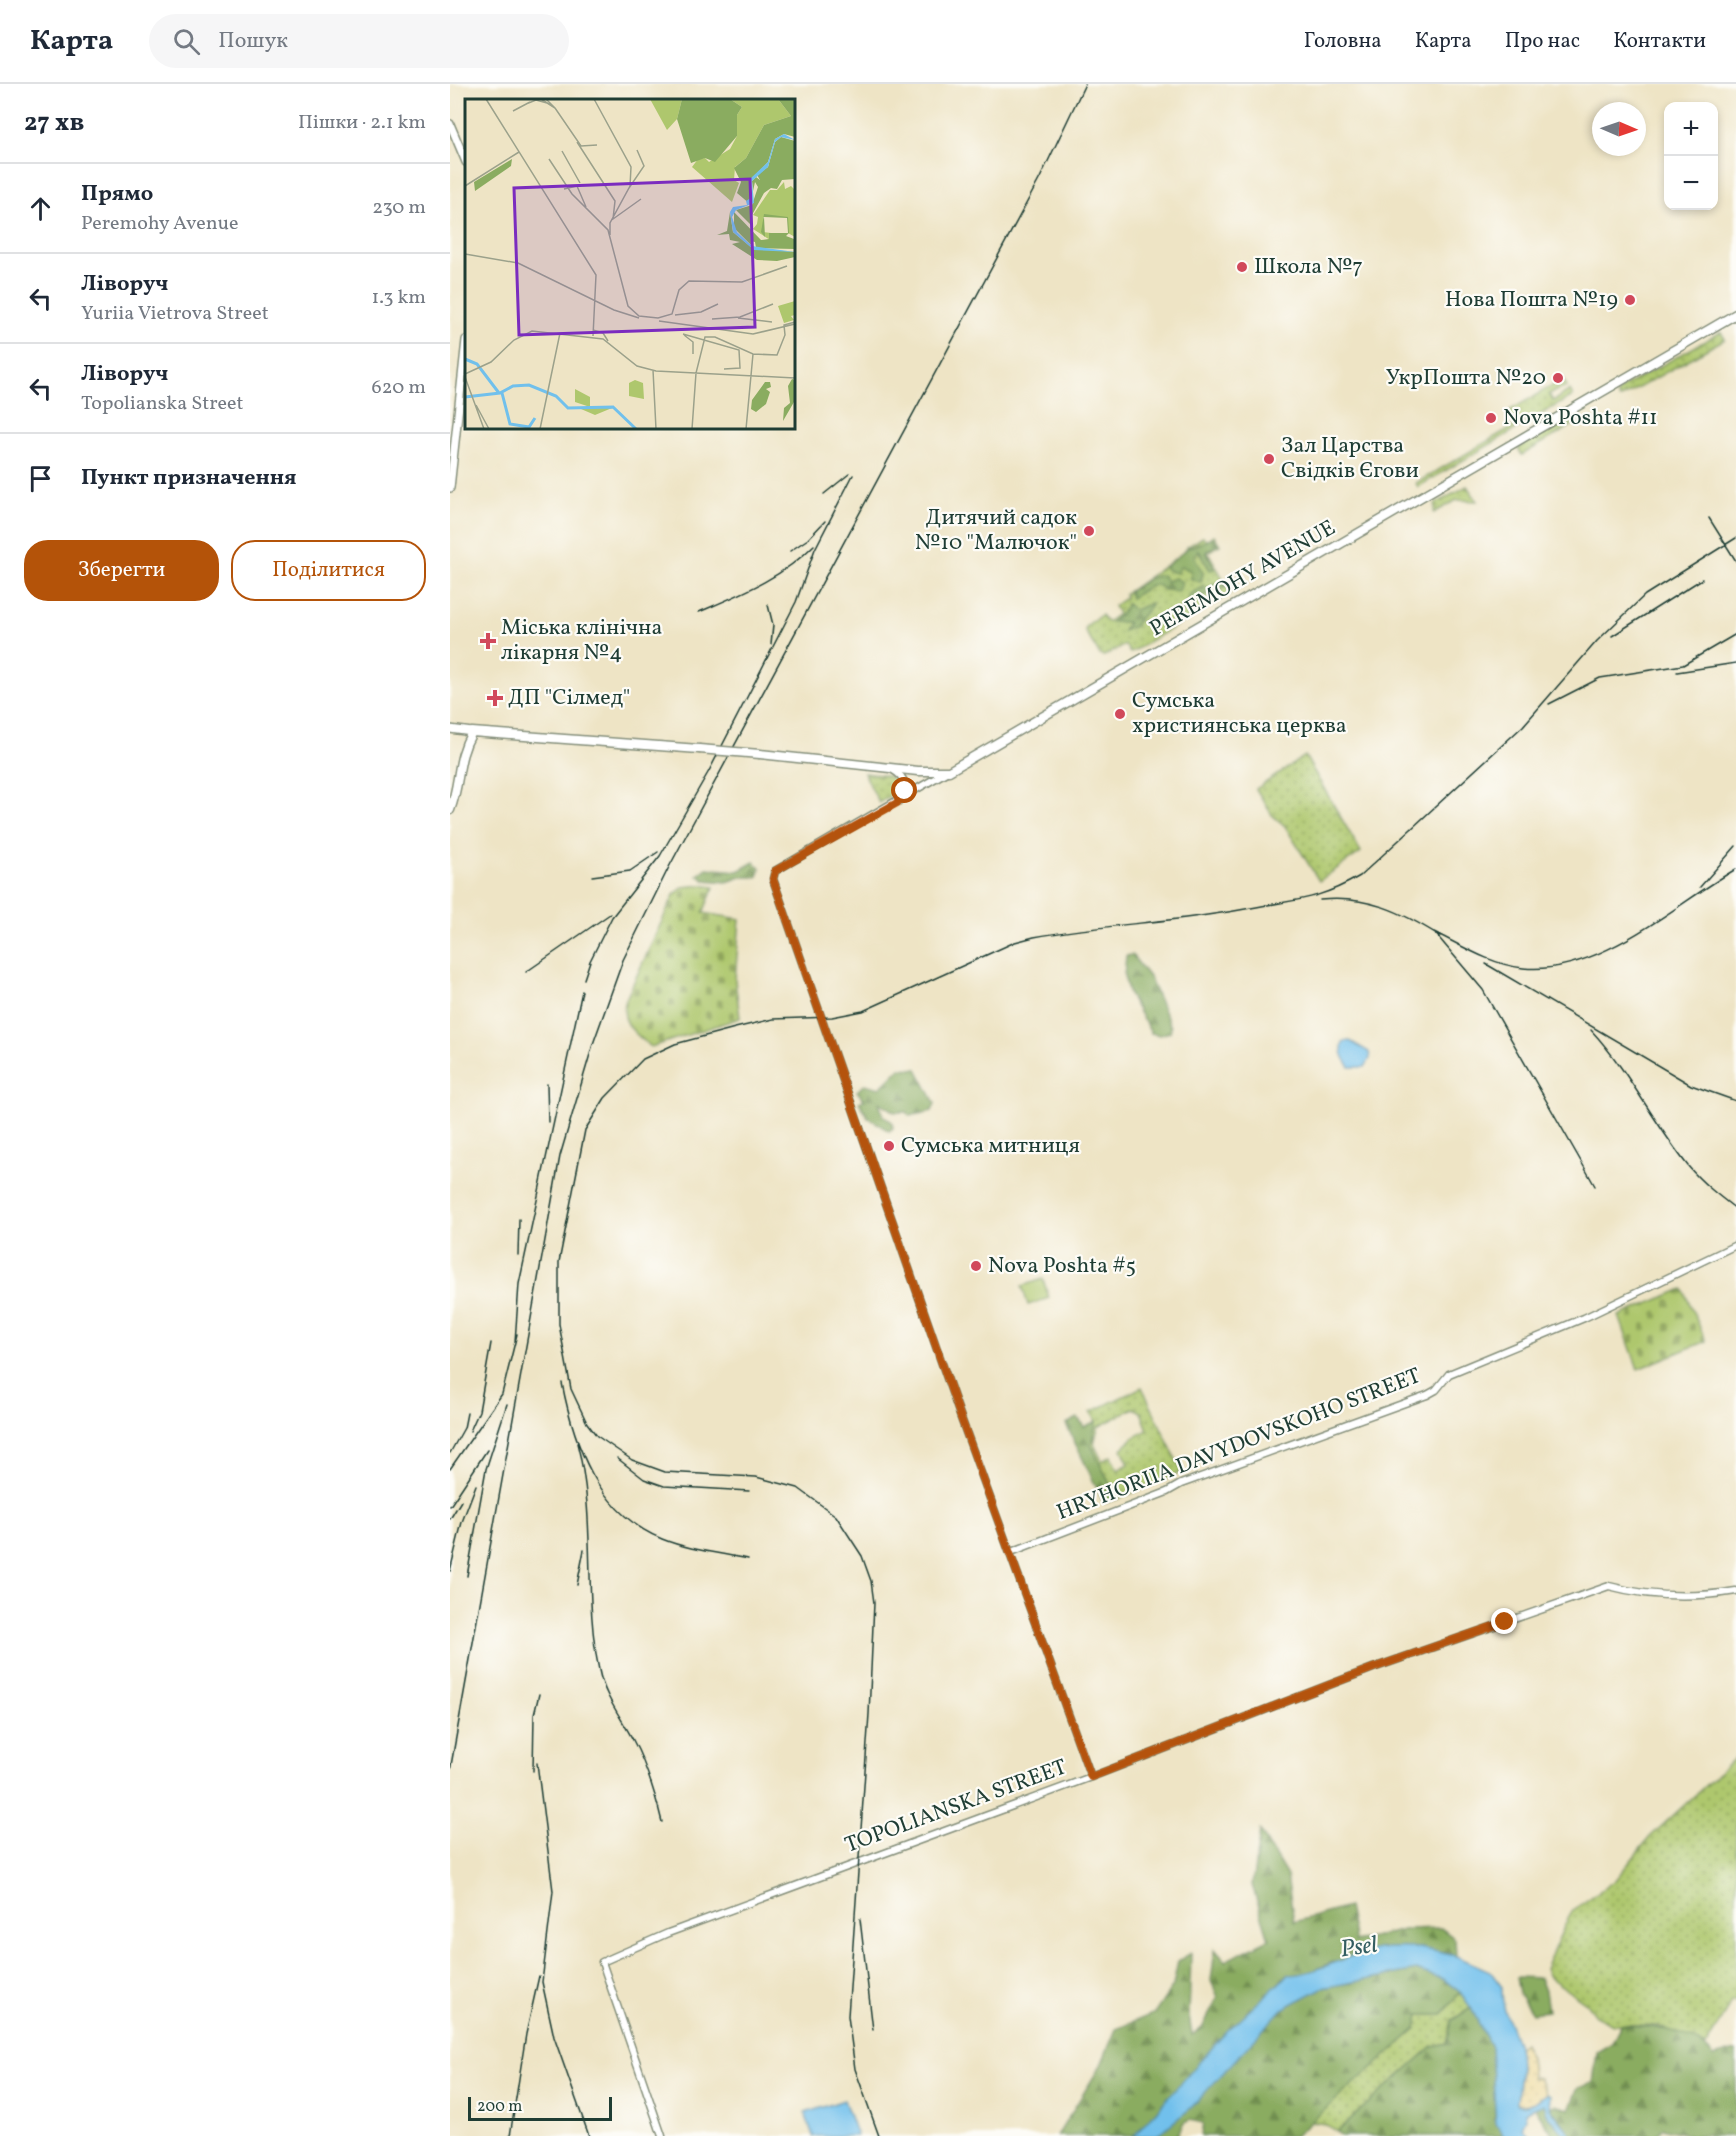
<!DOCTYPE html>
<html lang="uk">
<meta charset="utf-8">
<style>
:root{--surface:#fff;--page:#f6f6f7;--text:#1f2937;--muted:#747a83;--line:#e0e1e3;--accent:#b45309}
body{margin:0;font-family:Vollkorn,serif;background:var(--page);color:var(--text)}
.controls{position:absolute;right:18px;top:18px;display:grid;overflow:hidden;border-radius:12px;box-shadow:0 3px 9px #0003}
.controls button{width:54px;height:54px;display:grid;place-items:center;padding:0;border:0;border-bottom:2px solid var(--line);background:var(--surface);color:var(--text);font:30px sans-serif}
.compass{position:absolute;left:1142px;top:18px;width:54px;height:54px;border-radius:50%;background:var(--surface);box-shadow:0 3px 9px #0003;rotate:92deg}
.scale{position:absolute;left:18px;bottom:15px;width:144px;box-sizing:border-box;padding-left:6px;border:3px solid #1f3d34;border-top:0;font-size:16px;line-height:21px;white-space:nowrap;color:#1f3d34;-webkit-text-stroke:4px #fdfcf7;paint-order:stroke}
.stop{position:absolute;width:18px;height:18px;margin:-14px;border:4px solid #b45309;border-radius:50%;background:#fff}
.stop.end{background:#b45309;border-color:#fff;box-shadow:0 2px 6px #0008}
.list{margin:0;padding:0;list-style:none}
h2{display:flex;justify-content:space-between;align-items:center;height:78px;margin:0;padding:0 24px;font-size:26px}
h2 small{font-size:20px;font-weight:400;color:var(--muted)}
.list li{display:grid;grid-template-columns:39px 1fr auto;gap:18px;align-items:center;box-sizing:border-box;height:90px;padding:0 24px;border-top:2px solid var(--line)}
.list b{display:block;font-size:22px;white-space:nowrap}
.list p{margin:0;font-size:20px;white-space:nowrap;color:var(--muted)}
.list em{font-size:20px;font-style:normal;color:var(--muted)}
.actions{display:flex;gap:12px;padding:18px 24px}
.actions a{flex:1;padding:14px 0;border:2px solid var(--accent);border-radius:24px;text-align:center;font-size:21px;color:var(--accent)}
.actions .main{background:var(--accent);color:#fff}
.icon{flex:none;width:33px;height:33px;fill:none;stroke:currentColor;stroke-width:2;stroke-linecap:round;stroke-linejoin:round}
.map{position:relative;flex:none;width:1286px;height:2052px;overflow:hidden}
header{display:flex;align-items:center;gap:36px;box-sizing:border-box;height:84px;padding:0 30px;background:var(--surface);border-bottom:2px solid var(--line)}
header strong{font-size:28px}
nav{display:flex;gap:33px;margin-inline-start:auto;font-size:21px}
.search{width:420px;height:54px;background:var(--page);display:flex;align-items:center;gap:15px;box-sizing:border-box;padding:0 21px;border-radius:33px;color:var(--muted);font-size:22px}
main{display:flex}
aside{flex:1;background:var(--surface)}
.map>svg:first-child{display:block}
.green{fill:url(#green-dots);stroke:#668250;stroke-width:1.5;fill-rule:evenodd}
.forest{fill:url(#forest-firs);stroke:#54744a;stroke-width:1.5}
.sand{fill:url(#sand-dots);stroke:#868c69;stroke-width:1.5}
.cemetery{fill:url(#cemetery-stones);stroke:#668250;stroke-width:1.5}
.pitch{fill:#aec76d;stroke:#668250;stroke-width:1.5}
.water{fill:#71c0ec;stroke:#487e90;stroke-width:1.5}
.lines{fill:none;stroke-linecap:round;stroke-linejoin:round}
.tertiary-casing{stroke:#86907c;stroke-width:9}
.secondary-casing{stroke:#86907c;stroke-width:10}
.primary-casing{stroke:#86907c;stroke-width:11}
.tertiary{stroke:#fff;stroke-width:6}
.secondary{stroke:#fff;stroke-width:7}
.primary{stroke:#fff;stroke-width:8}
.rail{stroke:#1f3d34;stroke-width:1.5}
.primary-bridge-casing{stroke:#86907c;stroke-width:11;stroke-linecap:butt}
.primary-bridge{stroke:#fff;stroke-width:8}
.route{stroke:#b45309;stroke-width:8}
.poi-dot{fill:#d1495b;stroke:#fdfcf7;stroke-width:2}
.labels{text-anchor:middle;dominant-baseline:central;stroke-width:4.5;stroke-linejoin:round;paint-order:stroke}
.poi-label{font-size:22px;fill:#1f3d34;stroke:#fdfcf7;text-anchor:start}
.street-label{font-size:22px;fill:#1f3d34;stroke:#fdfcf7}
.water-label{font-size:24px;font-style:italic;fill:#345e62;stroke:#fdfcf7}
.inset-river{fill:none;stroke:#71c0ec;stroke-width:3}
.inset-road{fill:none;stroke:#9ba18b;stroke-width:1.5}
.view{fill:#7b2cbf;fill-opacity:0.15;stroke:#7b2cbf;stroke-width:3}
.inset-edge{fill:none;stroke:#1f3d34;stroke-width:3}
</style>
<header>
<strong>Карта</strong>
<div class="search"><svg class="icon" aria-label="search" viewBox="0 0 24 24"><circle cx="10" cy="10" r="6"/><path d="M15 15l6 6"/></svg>Пошук</div>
<nav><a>Головна</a><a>Карта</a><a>Про нас</a><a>Контакти</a></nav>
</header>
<main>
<aside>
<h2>27 хв<small>Пішки · 2.1 km</small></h2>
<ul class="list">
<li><svg class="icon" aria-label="ahead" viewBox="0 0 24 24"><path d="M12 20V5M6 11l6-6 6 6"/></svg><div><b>Прямо</b><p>Peremohy Avenue</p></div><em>230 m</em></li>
<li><svg class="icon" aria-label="left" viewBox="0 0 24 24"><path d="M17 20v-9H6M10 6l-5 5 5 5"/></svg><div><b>Ліворуч</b><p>Yuriia Vietrova Street</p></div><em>1.3 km</em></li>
<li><svg class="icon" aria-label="left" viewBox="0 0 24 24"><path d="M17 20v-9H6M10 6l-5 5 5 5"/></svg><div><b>Ліворуч</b><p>Topolianska Street</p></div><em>620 m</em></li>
<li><svg class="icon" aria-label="arrive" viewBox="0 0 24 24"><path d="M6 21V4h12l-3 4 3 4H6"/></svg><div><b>Пункт призначення</b></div></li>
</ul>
<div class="actions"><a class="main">Зберегти</a><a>Поділитися</a></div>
</aside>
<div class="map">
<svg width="1286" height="2052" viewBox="0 0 1286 2052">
<defs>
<pattern id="green-dots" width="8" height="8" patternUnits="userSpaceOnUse" patternTransform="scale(1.5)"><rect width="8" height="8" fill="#aec76d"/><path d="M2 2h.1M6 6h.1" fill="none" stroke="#8da35a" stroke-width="1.8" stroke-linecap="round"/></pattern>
<pattern id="forest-firs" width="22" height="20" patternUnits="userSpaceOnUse" patternTransform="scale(1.5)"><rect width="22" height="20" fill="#8aac60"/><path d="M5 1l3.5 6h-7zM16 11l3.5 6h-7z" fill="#708d50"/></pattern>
<pattern id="sand-dots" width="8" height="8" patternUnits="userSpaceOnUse" patternTransform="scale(1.5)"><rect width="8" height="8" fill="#eeda9e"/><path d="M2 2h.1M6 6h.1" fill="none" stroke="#ccbc89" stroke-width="1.8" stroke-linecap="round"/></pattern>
<pattern id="cemetery-stones" width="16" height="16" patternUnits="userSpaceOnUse" patternTransform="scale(1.5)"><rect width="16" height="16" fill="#aec76d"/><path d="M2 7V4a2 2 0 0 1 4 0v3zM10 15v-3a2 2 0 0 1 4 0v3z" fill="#8da35a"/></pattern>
</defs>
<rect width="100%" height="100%" fill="#fdfcf7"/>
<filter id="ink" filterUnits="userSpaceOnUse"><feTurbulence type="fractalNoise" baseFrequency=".0167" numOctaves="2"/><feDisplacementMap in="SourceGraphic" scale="12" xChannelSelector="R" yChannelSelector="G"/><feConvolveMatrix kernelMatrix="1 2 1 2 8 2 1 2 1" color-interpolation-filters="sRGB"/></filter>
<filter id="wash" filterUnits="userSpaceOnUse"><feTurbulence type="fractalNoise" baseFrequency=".008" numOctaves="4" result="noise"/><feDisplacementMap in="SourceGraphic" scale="24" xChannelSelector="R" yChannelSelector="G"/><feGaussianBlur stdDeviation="1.35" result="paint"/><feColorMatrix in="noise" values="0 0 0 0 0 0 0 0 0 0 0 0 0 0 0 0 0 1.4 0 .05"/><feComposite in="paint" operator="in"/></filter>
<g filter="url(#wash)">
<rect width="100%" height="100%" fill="#eee4c5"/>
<path class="green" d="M1271 248 1275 255 1169 315 1167 310 1171 304Z
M1113 295 1117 302 1099 310 1103 317 1120 306 1123 312 1074 340 1063 336 1059 327Z
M1119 333 1123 341 1072 371 1068 364Z
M1065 341 1070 343 968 403 966 399Z
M1017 402 1027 417 1007 416 984 429 985 420Z
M764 451 770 461 758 468 781 509 680 569 675 561 654 572 650 571 635 547 636 542 651 531 657 538 668 530 664 522 675 514V510L737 466V463L753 453 757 456Z
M855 672 911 768 869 797 835 742 822 731 806 705Z
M414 689 438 692 449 699 447 707 429 719Z
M692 1303 732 1388 667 1415 641 1361 646 1337 641 1328ZM684 1324 691 1328 698 1346 684 1353 672 1365 679 1380 668 1386 661 1372 652 1377 644 1360 648 1343Z
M1286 1673V1918L1282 1916 1256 1962 1208 1942 1163 1940 1145 1931 1136 1919 1099 1893 1095 1885 1118 1834 1122 1827 1165 1796 1200 1753Z
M1010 1908 1021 1924 1002 1936 998 1959 983 1962 886 2048 875 2040 860 2038 969 1931H992Z"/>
<path class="forest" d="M763 454 768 460 756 468 765 485 760 486 748 466 744 472 753 489 751 498 741 495V487L731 482 727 489 719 487 715 483 738 464Z
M712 491 716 497 725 494 732 498 729 507 714 506 707 501H701L681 514 679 507 699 494Z
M765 499 779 501 752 512 746 520 721 535 722 531 737 520 740 510 754 502 760 504Z
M702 519C697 529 689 532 685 542L673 547 678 538H661L671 530 677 520 684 526Z
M304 778 310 784 308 793H291L277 798 254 796 248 791 257 784 288 787Z
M682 871 699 893 721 943 720 948 710 951 701 949 679 911 674 892 676 872Z
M450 984 467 985 485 1019 482 1027 460 1032 456 1028H445L429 1018 433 1031 442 1038 443 1044 439 1047 418 1033 409 1018 414 1016 407 1007 415 1000 430 1004Z
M628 1334 634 1343 646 1337 641 1361 667 1415 654 1419 616 1340Z
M810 1747 837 1792 844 1838 898 1823 905 1858 957 1845 991 1844 1005 1855 1006 1872 970 1864 880 1879 857 1890 837 1891 684 2052H607L651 1981 666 1945 705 1929 723 1902 728 1877 741 1869 739 1932 742 1951 752 1944 768 1913 761 1897 765 1865 775 1877 819 1855 802 1801Z
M966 1886 993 1895 1010 1908 992 1931H969L966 1945 845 2052H751L753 2039 740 2036 734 2039 727 2052H706L832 1925 872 1904Z
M1066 1893 1090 1894 1095 1907 1098 1927 1082 1929 1069 1910Z
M1021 1924 1041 1963 1046 2039 1053 2052H892L886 2048 983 1962 997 1959 1002 1936Z
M1171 1941C1204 1942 1243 1945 1264 1973L1286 1967V2052H1258L1256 2050 1243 2052 1212 2044 1206 2052H1122L1100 2023 1106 2021 1119 2025 1128 2004 1143 1999 1147 1968 1162 1959Z
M1094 2019 1098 2031 1117 2052H1099L1102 2049 1085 2024Z"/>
<path class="sand" d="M1074 1959 1080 1974 1082 1993 1089 1994 1096 2010C1087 2017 1079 2023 1067 2020L1070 1984 1068 1964Z"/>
<path class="cemetery" d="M251 801 264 803 253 829 290 835 285 896 290 934 201 963C184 948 169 940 176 915L224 811 233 803Z
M1233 1205 1256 1257 1188 1285 1169 1232Z"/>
<path class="pitch" d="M593 1195 599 1214 578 1221 572 1202Z"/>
<path class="water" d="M900 957 919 968 920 974 915 983H900C894 975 890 968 893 958Z
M970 1864 1006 1872 1040 1887 1052 1903C1051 1925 1062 1942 1068 1963 1072 1981 1068 2001 1067 2020 1079 2024 1087 2017 1096 2010L1101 2012 1100 2024 1122 2052H1117L1098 2031 1094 2020 1075 2028 1076 2034 1072 2044 1079 2052H1053L1046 2039 1041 1963 1021 1924 1010 1908 993 1895 966 1886 872 1904 832 1925 741 2024 706 2052H684L777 1947 838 1891C869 1890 896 1870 928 1865 941 1863 956 1864 970 1864Z
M394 2016 407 2052H363L355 2029Z"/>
</g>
<g filter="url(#ink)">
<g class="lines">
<g class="tertiary-casing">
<path id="tertiary" d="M443 686C457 694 457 704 449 717
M498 687 325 787 323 795 511 1334 641 1693
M561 1468 717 1408 731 1400 977 1311 986 1306 999 1290 1134 1234 1286 1161
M212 2052 152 1878 218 1849 641 1693 923 1584 1159 1502C1200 1513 1244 1514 1286 1507"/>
</g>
<g class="secondary-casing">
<path id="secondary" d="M0 40 16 78
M0 404 16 256
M0 645 22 648"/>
</g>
<g class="primary-casing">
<path id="primary" d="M310 670 468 687H499L1286 230
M0 726C11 698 6 676 22 648L249 665"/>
</g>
<use href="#tertiary" class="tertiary"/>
<use href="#secondary" class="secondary"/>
<use href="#primary" class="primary"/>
<path class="rail" d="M374 410 399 390
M1259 434 1286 477
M340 467 358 455 375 437
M318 521 323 541 321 560
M249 528C291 510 332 494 364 461
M1162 552 1252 495
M1227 588 1286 579
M1099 620 1150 594 1233 581 1286 550
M142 792 180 787 208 768
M1250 803 1286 762
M870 816C917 811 952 828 990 852
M1036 880 1241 1001 1286 1017
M76 888 160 830
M134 895 140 877 162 833 210 772 259 687 346 518 365 465 403 391
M1141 946C1179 987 1203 1038 1238 1082 1252 1099 1269 1112 1286 1125
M97 1000 98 1038
M1145 1102 1033 906 984 848C1012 862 1042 881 1073 884 1148 892 1224 821 1286 785
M68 1171 69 1135
M65 1258 69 1200 132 907
M112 1299C124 1361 148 1429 212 1455 239 1466 270 1469 298 1475
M20 1347 29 1327 41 1259
M127 1359C147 1433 133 1512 149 1586 154 1612 171 1633 183 1656 197 1682 205 1709 212 1738
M0 1369 14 1344 17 1329
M167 1374 194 1395 214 1402 299 1407
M0 1385 52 1310 67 1250
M0 1422 37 1366
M0 1435 11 1417
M0 1487 12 1438 26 1401
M17 1492 36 1385 57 1320
M127 1501 134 1466
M87 1679 103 1807 92 1898 104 1953 139 2052
M0 1687 110 1072 143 960 173 876 218 785 590 94 635 0
M83 1687 84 1631 89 1610
M410 1835 423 1946
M60 2052 76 1950 89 1892
M429 2052 405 1985 398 1932 419 1630 424 1519 421 1497 412 1472 386 1432 348 1404 306 1393 215 1388 182 1376 147 1352 137 1339 121 1305 109 1240V1178L135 1046 155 1014 193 975 225 960 285 944 323 935 382 933 413 927 565 858 584 853C656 840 729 838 801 824 847 815 867 817 910 792L1073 642 1147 557 1195 511 1286 454"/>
<g class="primary-bridge-casing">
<path id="primary-bridge" d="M249 665 310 670"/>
</g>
<use href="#primary-bridge" class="primary-bridge"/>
</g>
</g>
<g class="lines" filter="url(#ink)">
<path class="route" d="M455 707 447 719 325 787 323 795 511 1334 641 1693 923 1584 1055 1538"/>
</g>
<g class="poi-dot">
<circle cx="792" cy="183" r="6"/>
<circle cx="1180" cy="216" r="6"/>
<circle cx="1108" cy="294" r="6"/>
<circle cx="1041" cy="334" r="6"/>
<circle cx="819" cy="375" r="6"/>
<circle cx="639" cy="447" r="6"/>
<path d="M35 548h6v6h6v6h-6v6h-6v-6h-6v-6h6z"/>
<path d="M42 605h6v6h6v6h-6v6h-6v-6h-6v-6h6z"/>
<circle cx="670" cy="630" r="6"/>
<circle cx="439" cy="1062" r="6"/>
<circle cx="526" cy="1182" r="6"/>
</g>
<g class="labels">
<g class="poi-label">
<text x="804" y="183">Школа №7</text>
<text x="1168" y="216" text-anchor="end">Нова Пошта №19</text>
<text x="1096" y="294" text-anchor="end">УкрПошта №20</text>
<text x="1053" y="334">Nova Poshta #11</text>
<text x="831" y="362">Зал Царства<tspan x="831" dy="25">Свідків Єгови</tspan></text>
<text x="627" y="434" text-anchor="end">Дитячий садок<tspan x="627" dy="25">№10 "Малючок"</tspan></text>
<text x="51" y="544">Міська клінічна<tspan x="51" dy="25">лікарня №4</tspan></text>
<text x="58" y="614">ДП "Сілмед"</text>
<text x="682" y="617">Сумська<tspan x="682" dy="25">християнська церква</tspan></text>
<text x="451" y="1062">Сумська митниця</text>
<text x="538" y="1182">Nova Poshta #5</text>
</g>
<g class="street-label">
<text transform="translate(793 495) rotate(-30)">PEREMOHY AVENUE</text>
<text transform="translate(789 1361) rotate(-21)">HRYHORIIA DAVYDOVSKOHO STREET</text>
<text transform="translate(506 1723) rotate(-20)">TOPOLIANSKA STREET</text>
</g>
<g class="water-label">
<text transform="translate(909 1864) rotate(-8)">Psel</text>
</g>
</g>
<g transform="translate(15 15)">
<rect width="330" height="330" fill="#eee4c5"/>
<path d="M185 0H217L212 20 202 31ZM265 0H313L326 17 299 26 281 59 270 68 269 81 274 84 267 103 227 68 233 60 240 59 244 63 265 50 272 37V16L277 8ZM319 83 320 90 326 87 330 91V138L323 134V118H298V133L306 134 305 141 288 130 292 125 293 118 288 116 305 91H312ZM110 290 125 298V308L147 309 130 316 116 310 122 307 110 303Z" fill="#aec76d"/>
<path d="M217 0H265L277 8 272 16V37L250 63 240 59 226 64 212 20ZM313 0H330V38L319 35 310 40 303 63 285 82 287 98 285 105 272 94 276 83 269 69 281 59 299 26 326 17ZM316 38 330 42V80L317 81 312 90 306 89 299 94 287 116 286 126 271 111 287 106 293 88 290 83 288 92 287 82 291 78 295 81 292 76 303 68 310 43ZM47 60 46 67 10 92 9 83ZM265 113 268 133 287 149 330 153V158L312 162 292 161 267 145 275 143 265 141 264 135 252 136 262 132ZM269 113 296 141 304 140V134H323L322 119 299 118 300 138 296 133 299 115 323 118 324 134 321 137 329 140 330 150 291 149 290 143 286 142 287 147 269 129ZM327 280 330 281 329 303 318 322 319 309 325 304 323 287ZM300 283H305L306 288 301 290 305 293 301 305 291 313 286 310 287 301Z" fill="#8aac60"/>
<path d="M330 202V216L326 217 329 221 319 224 313 207Z" fill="#aec76d"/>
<path d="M170 281 178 284 179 300 164 297V284Z" fill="#aec76d"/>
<path d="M319 35 330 41 316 38 310 43 303 68 287 82 289 104 271 111 267 118 272 133 287 147 330 153 289 151 268 133 265 113 268 108 282 106 281 102 287 98 286 79 303 63 310 40Z" fill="#71c0ec"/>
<path class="inset-river" d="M0 260 12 265 34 294M37 294 45 325 64 328 70 319M0 298 35 294 48 287 64 286 91 297 103 309 148 308 171 330"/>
<path class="inset-road" d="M21 0 131 176 128 237M76 0 90 9 81 0M129 0 166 68 165 87 145 124V136M61 5 71 1 82 4M90 9 116 47 132 46M48 12 65 3M112 43 150 102 148 120 176 100M97 52 115 84M84 60 107 95 143 131 163 207 174 217 193 219 207 215 214 191 224 182 277 183 322 167M0 87 54 53M164 89 179 67 172 51M99 90 112 87 121 108M0 155 53 164 149 211 174 219M210 216 236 213 253 205M273 219 307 223M247 220 275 218 308 205M194 222 288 235 330 225M128 231 138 234 143 242M218 235 274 251 275 269 259 270M219 236 228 243V255M188 271 191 330M0 275 26 263 49 241 67 232 138 240 172 267 191 272 330 279M0 278 19 330M11 306 24 330M75 330 95 234M227 330 231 274 240 238H250L288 255 312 256 320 236 319 226 330 223M281 330 288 255"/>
<path class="view" d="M285 80 290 228 54 236 49 89Z"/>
<rect width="330" height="330" class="inset-edge"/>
</g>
</svg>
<div class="controls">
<button>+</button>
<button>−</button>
</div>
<svg class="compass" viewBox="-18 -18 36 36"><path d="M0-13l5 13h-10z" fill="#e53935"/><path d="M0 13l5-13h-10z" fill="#747a83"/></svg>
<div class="scale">200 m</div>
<div class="stop" style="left:455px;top:707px"></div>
<div class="stop end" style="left:1055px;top:1538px"></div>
</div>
</main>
